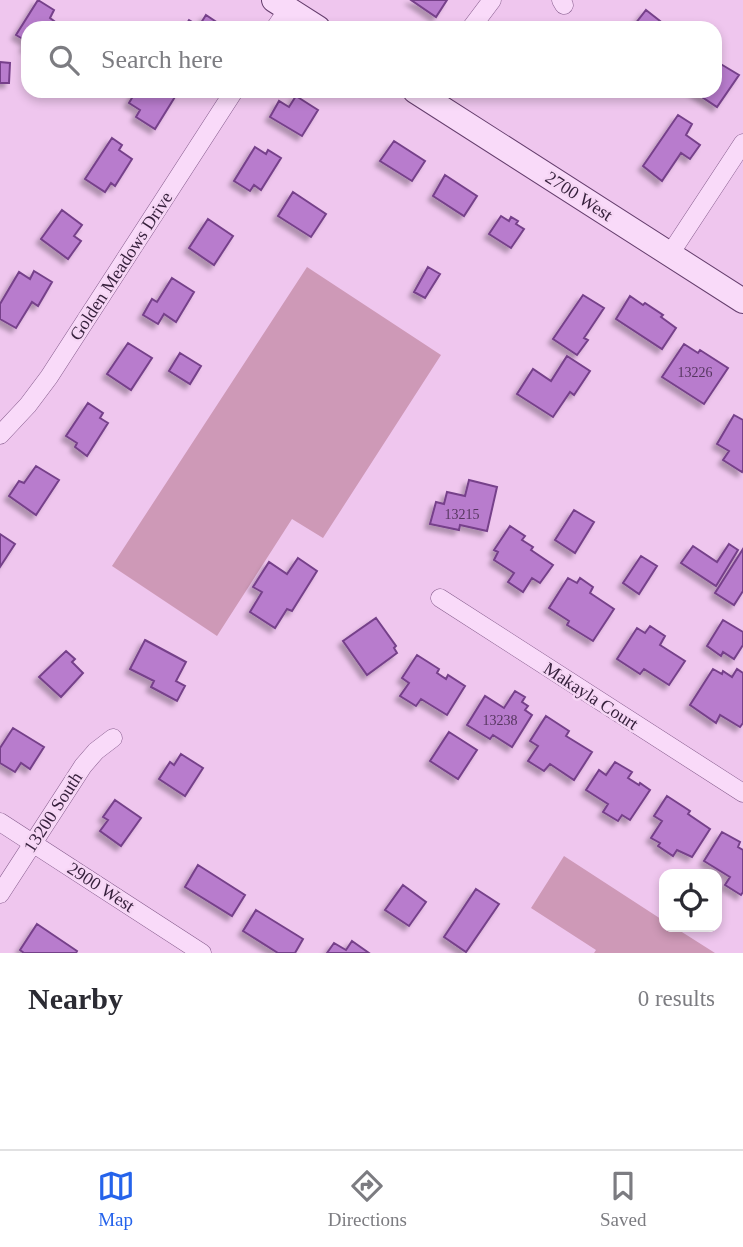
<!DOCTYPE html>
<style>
:root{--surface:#fff;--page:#f2f2f3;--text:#2b2b33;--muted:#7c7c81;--line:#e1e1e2;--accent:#2563eb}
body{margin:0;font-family:"Times New Roman",serif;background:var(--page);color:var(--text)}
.controls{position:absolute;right:21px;bottom:21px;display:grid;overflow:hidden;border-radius:14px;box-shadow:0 4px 10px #0003}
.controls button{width:63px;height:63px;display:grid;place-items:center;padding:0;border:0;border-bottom:2px solid var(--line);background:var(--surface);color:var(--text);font:35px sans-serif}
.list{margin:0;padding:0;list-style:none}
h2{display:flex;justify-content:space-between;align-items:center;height:91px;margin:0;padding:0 28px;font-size:30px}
h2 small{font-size:23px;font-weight:400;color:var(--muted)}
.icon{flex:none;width:38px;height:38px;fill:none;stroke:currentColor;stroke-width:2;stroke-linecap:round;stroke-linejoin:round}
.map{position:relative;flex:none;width:743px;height:953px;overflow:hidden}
.search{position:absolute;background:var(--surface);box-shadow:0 4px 10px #0003;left:21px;right:21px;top:21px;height:77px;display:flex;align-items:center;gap:18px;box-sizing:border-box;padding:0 24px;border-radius:21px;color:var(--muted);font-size:26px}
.sheet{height:196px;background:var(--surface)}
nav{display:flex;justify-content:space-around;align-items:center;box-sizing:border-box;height:98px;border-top:2px solid var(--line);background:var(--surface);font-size:19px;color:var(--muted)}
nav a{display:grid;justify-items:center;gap:4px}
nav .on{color:var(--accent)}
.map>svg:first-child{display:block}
.green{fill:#ce99b7}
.building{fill:#b87bcd;stroke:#76418a;stroke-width:2;filter:url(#shadow)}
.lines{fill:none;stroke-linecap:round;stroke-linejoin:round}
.street-casing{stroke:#845b8b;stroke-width:19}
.secondary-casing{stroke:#653e6d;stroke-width:26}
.street{stroke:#f9daf9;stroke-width:18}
.secondary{stroke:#f9daf9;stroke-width:24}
.labels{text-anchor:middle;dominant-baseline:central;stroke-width:5;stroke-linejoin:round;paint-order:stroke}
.number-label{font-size:14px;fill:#563660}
.street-label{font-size:18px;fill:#351f3b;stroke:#f6d6f5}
</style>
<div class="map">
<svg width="743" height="953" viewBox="0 0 743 953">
<defs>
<filter id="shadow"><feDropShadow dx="-4.5" dy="4.5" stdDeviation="2" flood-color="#0004"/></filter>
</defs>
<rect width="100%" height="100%" fill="#efc6ee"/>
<path class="green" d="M307 267 441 355 323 538 292 519 217 636 112 566Z
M564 856 664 921V927H674L715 953H594L596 950 531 908Z"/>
<path class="building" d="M38 0 54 10 50 18 58 24 55 28H28V49L25 47 28 42 16 35Z
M411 0H447L436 17Z
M646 10 669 28H632Z
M206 15 221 25 219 28H184L189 20 199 26Z
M0 62 10 63 9 83H0Z
M719 63 739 75 717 107 693 91H715V67Z
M136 91 178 92 155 129 136 117 140 110 129 103Z
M296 96 318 110 302 136 270 117 279 101 289 107Z
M678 115 692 124 686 135 700 145 690 159 681 153 662 181 643 166Z
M112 138 122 145 119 150 132 159 115 186 111 183 105 192 85 179Z
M394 141 425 161 412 181 380 161Z
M255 147 266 154 268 150 281 158 261 190 254 185 250 191 234 181Z
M445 175 477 196 464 216 433 196Z
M293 192 326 214 311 237 278 216Z
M62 210 82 225 74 236 81 241 68 259 41 239Z
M501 216 509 221 511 217 518 221 516 224 524 229 511 248 489 234Z
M208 219 233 236 214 265 189 248Z
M428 267 440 274 425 298 414 292Z
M34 271 52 282 38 306 32 302 16 328 0 319V304L19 272 30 279Z
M172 278 194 292 176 322 164 314 158 324 143 315 152 299 157 302Z
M583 295 604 308 584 338 588 340 577 355 553 339Z
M630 296 643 305 645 303 663 315 661 317 676 328 662 349 616 319Z
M128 343 152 358 131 390 107 374Z
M684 344 698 353 700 350 728 368 704 404 662 377Z
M180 353 201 366 190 384 169 371Z
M567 356 590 371 574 395 570 392 553 417 517 394 533 369 551 381Z
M88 403 103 413 100 418 108 423 87 456 75 447 77 443 66 436Z
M734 415 743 420V470L742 472 723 460 729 451 717 444Z
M36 466 59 480 36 515 9 496 19 481 24 483Z
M469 480 497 487 487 531 460 525 459 530 430 524 436 502 444 504 447 492 465 496Z
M574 510 594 522 575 553 555 540Z
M510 526 525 536 522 540 533 547 531 550 553 565 540 583 532 578 523 592 508 582 514 573 494 560 498 552 494 550Z
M0 534 15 544 0 567Z
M729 544 738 550 716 586 681 563 693 546 717 562Z
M743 549V591L734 605 715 593Z
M641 556 657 566 639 594 623 583Z
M298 558 317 571 292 611 287 609 275 628 250 612 262 592 253 587 269 562 287 574Z
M568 578 577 583 580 578 593 587 590 593 614 609 593 641 567 625 569 621 549 608Z
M376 618 396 646 394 648 397 653 367 675 343 641Z
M723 620 743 632V645L734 659 723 652 721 656 707 646Z
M650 626 665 636 660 645 685 661 669 685 644 669 640 674 617 659 637 628 645 633Z
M145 640 186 662 176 681 185 686 177 701 151 687 154 681 130 669Z
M66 651 75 659 72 662 83 673 61 697 39 677Z
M417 655 439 669 437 673 446 679 448 675 465 686 447 715 421 699 416 706 400 696 409 683 402 678Z
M713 669 722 674 723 671 732 677 737 669 743 673V723L740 727 720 715 716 723 690 705Z
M515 691 525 697 522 702 528 706 525 710 532 715 512 747 493 735 490 739 467 725 485 696 504 708Z
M546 716 569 731 566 736 592 752 574 780 550 764 544 771 528 761 538 746 530 741Z
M13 728 44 747 30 769 21 763 15 772 0 763V748Z
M449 732 477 750 458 779 430 761Z
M181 754 203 768 185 796 159 779 170 762 174 765Z
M615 762 632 772 628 778 639 785 640 783 650 790 630 820 622 815 618 821 603 812 608 804 586 790 599 770 606 775Z
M667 796 690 811 688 814 710 829 692 857 677 850 673 856 658 846 660 843 651 838 662 821 654 816Z
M115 800 141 818 121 846 100 831 108 820 103 817Z
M722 832 740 842 738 847 743 850V892L741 895 725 885 730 877 704 861Z
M198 865 245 895 232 916 185 887Z
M403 885 426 902 409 926 385 910Z
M476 889 499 904 466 952 444 937Z
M256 910 303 939 295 953H278L243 931Z
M37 924 77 951 76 953H24L20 950Z
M352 941 369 953H327L334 943 346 950Z"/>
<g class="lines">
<g class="street-casing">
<path id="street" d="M561 0 564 5
M275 28 288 9
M471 28 492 0
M670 254 743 143
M0 435 28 405 49 377 234 91
M440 598 743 793
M0 822 202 953
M0 894 83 766 96 751 113 738"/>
</g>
<g class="secondary-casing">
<path id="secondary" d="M274 0 318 28
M415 91 743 301"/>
</g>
<use href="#street" class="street"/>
<use href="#secondary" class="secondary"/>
</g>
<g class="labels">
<g class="number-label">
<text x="695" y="372">13226</text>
<text x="462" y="514">13215</text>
<text x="500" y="720">13238</text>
</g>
<g class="street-label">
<text transform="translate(579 196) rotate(33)">2700 West</text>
<text transform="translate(121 266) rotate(-57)">Golden Meadows Drive</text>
<text transform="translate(591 696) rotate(33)">Makayla Court</text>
<text transform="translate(53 812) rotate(-57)">13200 South</text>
<text transform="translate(101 887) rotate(33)">2900 West</text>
</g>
</g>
</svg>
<div class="controls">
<button><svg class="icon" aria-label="locate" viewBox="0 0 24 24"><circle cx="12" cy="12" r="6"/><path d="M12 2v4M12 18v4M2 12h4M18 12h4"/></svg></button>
</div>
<div class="search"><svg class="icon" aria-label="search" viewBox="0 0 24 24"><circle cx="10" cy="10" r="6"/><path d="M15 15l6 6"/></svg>Search here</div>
</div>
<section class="sheet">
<h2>Nearby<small>0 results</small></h2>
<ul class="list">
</ul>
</section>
<nav>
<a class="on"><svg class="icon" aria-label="map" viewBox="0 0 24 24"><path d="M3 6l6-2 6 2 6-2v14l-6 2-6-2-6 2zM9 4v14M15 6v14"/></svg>Map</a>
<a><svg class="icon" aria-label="directions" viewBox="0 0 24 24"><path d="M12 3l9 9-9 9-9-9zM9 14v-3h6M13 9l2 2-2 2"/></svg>Directions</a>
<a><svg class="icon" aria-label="saved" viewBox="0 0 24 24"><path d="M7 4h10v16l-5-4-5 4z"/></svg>Saved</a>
</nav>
